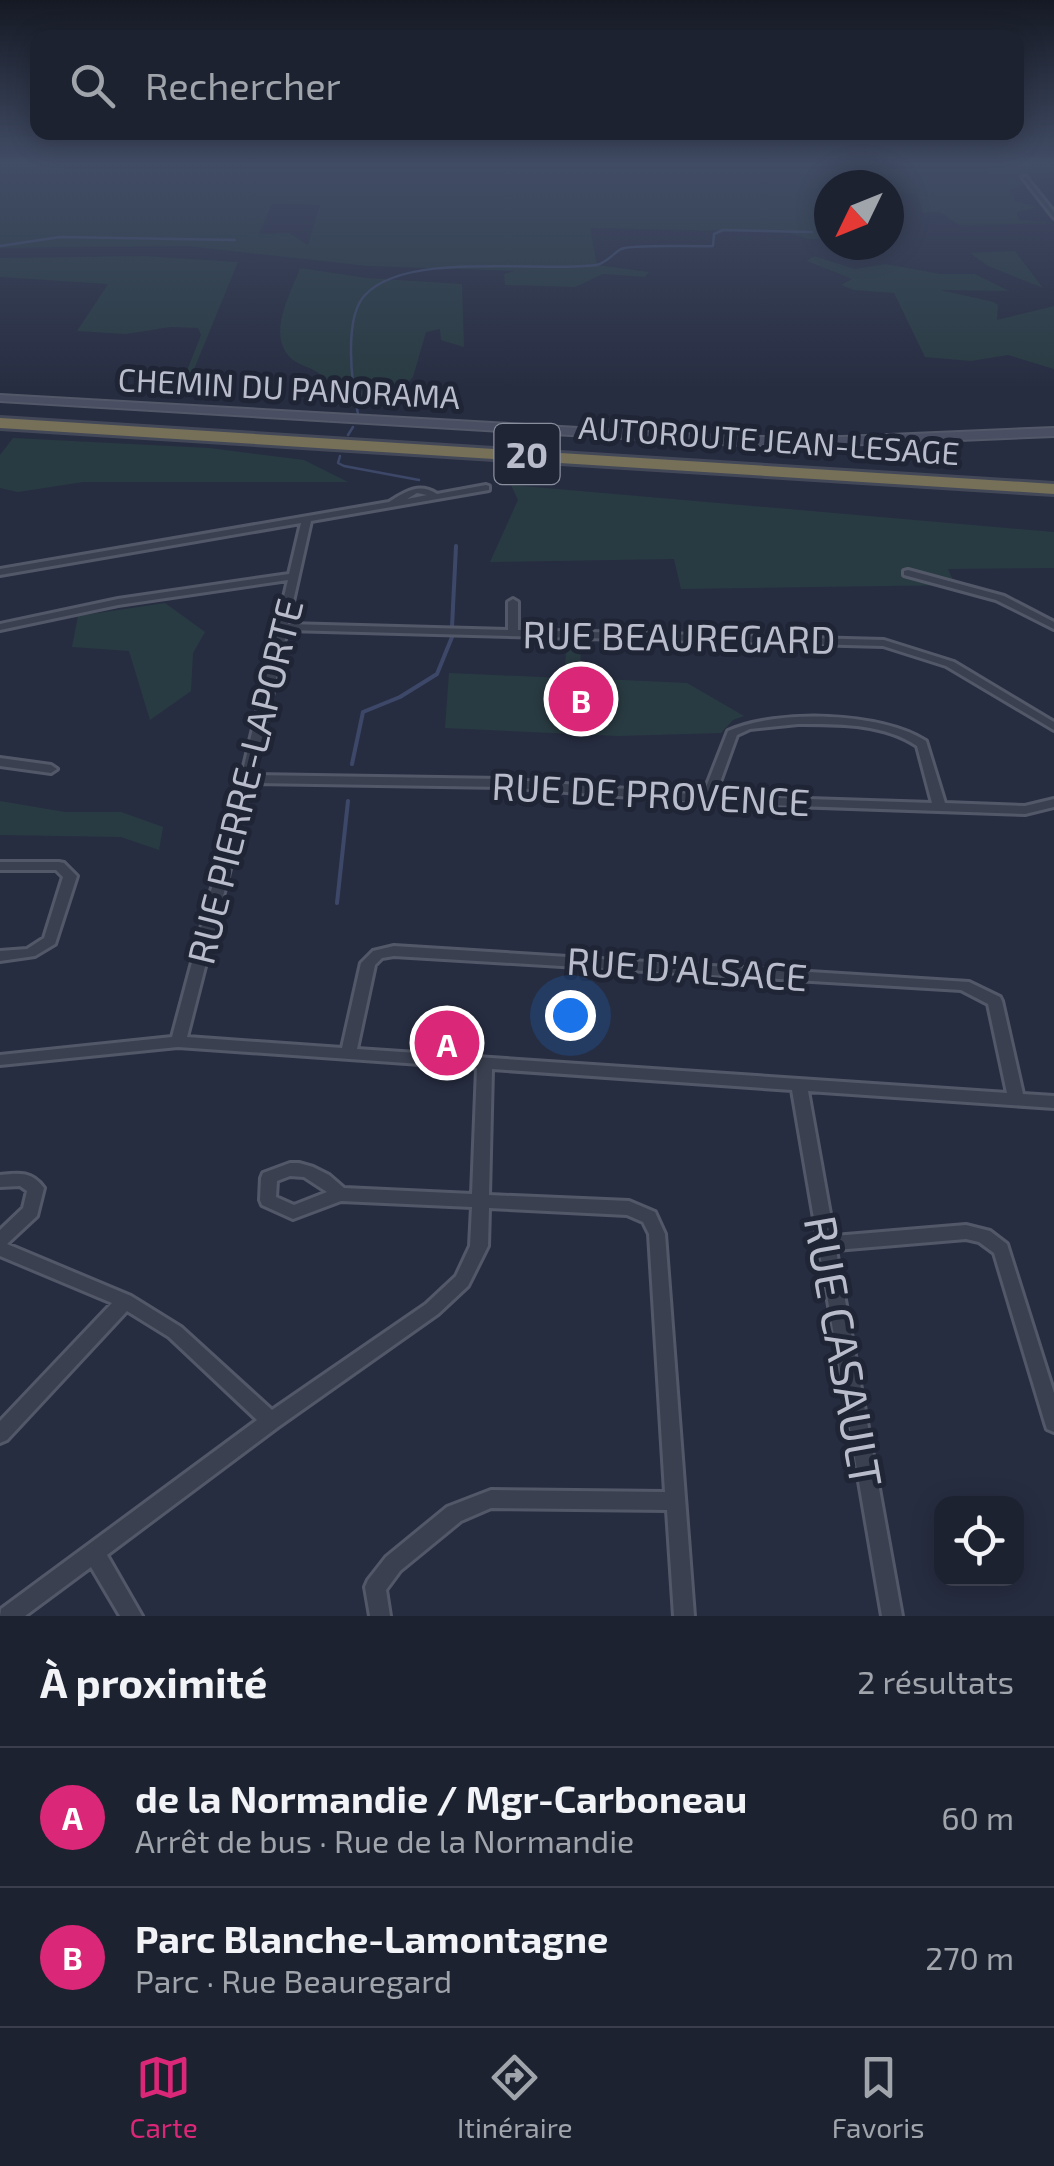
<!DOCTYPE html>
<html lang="fr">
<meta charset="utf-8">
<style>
:root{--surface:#1d2231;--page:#252a39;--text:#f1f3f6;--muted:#a0a4ab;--line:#3b3f4d;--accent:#db2777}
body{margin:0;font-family:"Exo 2",sans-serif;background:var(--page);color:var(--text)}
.controls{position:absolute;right:30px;bottom:30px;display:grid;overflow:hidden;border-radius:20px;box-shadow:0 5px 25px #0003}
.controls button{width:90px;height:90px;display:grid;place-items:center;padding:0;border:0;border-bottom:2px solid var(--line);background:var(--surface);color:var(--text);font:50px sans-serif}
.compass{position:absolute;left:814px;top:170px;width:90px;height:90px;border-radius:50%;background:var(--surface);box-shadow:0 5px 25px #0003;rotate:227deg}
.you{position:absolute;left:570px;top:1015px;width:35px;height:35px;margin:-25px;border:8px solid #fff;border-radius:50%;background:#1a73e8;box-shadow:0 0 0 15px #1a73e833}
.badge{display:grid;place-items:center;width:65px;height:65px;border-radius:50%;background:var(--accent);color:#fff;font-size:32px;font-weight:700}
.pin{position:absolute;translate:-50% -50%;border:5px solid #fff;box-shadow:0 2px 10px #0006}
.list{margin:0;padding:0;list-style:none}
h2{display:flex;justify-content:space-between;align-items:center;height:130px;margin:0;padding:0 40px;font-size:42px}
h2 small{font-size:32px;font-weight:400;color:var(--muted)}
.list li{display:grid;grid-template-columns:65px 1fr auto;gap:30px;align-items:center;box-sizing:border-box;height:140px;padding:0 40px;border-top:2px solid var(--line)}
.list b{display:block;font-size:38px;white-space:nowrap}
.list p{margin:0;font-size:32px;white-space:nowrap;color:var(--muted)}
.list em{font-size:32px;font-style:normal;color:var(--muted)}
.icon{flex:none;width:55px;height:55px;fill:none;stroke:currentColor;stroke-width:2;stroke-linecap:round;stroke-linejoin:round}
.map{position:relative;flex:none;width:1054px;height:1616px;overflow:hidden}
.search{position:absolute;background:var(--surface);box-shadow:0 5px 25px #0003;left:30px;right:30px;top:30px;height:110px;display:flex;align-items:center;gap:25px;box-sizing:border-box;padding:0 35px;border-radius:20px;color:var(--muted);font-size:38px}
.sheet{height:410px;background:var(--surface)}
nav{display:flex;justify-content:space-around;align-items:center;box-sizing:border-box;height:140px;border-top:2px solid var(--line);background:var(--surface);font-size:28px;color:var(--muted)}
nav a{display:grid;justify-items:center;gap:5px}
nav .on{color:var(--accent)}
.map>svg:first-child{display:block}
.green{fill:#293b42;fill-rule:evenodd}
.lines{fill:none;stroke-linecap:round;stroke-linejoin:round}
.stream-far1{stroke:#3d4869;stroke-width:2.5}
.stream{stroke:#3d4869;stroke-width:4}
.street-casing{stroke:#535868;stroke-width:6}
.secondary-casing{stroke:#535868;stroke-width:4}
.highway-casing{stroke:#434858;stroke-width:6}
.street{fill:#3b4051;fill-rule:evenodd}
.secondary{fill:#494e63;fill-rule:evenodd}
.highway{fill:#767058;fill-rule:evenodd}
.labels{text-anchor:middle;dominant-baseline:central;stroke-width:10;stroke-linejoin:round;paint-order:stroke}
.far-street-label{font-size:32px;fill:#b8bccb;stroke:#202536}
.shield{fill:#202536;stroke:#8a8f9e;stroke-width:2.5}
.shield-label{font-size:35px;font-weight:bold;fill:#b8bccb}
.street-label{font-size:38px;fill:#b8bccb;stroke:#202536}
.near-street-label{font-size:45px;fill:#b8bccb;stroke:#202536}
</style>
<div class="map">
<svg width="1054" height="1616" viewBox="0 0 1054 1616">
<rect width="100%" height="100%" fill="#272d41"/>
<path class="green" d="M0 162H996L1015 167 1026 184 1010 190 1015 201 1038 207 1017 212 1018 220 1053 223 959 225 940 212 923 213 917 193 901 194 900 209H889V185H829V239H809L788 232 590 228 597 265 649 272 645 277 603 274 575 287 505 285 504 274 514 271 367 266 187 246 0 248ZM272 204 320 205 308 245 289 233 259 234Z
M1015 251 1043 288 988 266 970 253Z
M144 256 238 262 183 396H177L201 335 198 328 170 327 126 334 77 331 108 284 0 277V258Z
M814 256 855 269 886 264 940 274H975L1009 291 940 290 994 302 998 305 997 320 1054 306V369L1008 355 971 361 925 357 894 293 854 290 841 285 852 279 807 261Z
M300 268 367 278 462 284 464 347 441 340 440 329 426 332 413 377 386 408 327 405C333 357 296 377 283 347 273 323 292 290 300 268Z
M13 438 209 448 304 460 348 482H83L18 492 0 488V455Z
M511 485 1054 532V568L948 569 955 585 681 589 674 559 490 562 518 500Z
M165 603 205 632 193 653 191 691 150 720 129 651 72 647 78 616Z
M567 640H581L580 678 687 683 744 716 733 720 721 733 618 736 445 728 449 673 564 678Z
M0 801 65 812H121L163 827 159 850 121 837 0 835Z"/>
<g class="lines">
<path class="stream-far1" d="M0 246 60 237 235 240
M358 414C352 385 343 318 365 295 407 250 539 273 596 265 607 263 612 254 621 249 634 244 695 247 713 246L714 234 723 230 812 232
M348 435 353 427
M340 456 338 463 344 466 419 480"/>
<path class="stream" d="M452 627 456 546
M352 764 363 712 400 697 437 674 452 637
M337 903 348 801"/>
<g class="street-casing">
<path id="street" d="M1022 177H1026L1054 212V218Z
M486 485 489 486V490L311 521 288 624 508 630V602L513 599 518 602V630L884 640 954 662 1054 722V730L946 666 883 646 287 630 254 775 502 779 703 795 728 731C777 709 881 712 926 741L945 803 1025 806 1054 799V807L1025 814 708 803 502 787 252 783 187 1037 342 1048 361 963 373 951 394 946 969 982 1000 997 1002 1001 1023 1094 1054 1096V1108L808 1091 834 1236 966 1225 990 1231 1007 1244 1054 1393V1432L1047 1429 1045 1423 994 1253 979 1242 966 1239 836 1250 902 1616H882L792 1090 492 1069 489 1195 629 1201 655 1212 665 1234 694 1616H674L667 1510 491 1508 461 1521 400 1571 386 1590 390 1616H370L365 1587 368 1580 386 1557 447 1507 491 1490 665 1492 649 1234 643 1222 627 1215 489 1208 488 1246 468 1286 438 1314 278 1427 107 1555 142 1616H120L91 1567 25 1616H0L1 1609 257 1420 169 1337 127 1311 7 1440 0 1443V1421L112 1303 0 1256V1230L23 1208 27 1191 20 1186 0 1187V1175C19 1173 32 1171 44 1188L37 1216 7 1244 131 1296 181 1327 272 1410 426 1304 456 1276 470 1246 472 1207 341 1201 293 1219 262 1205 260 1200 261 1178 263 1173 290 1163H299L313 1167 329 1175 344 1188 472 1194 477 1068 178 1047 0 1065V1055L172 1037 241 779 288 580 118 605 0 630V624L118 599 289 574 301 523 0 575V569L389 502C405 492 419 482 437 494ZM417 493 427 495 407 499ZM798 724C837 724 883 723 917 746L932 803 715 796 737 735 750 729ZM394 956 961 990 988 1004 1007 1093 357 1049 375 965 382 958ZM290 1176 304 1177 327 1192 294 1205 276 1197 277 1181Z
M908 570 1004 596 1054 622V629L996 600 904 575V571Z
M0 758 51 765 57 769 51 773 0 766Z
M0 862H59L64 863 77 876 55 944 35 956 0 961V951L27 949 44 938 63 877 56 870H0Z"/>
</g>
<g class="secondary-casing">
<path id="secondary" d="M0 395 737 437H842L1054 428V436L842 445H737L0 401Z"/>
</g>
<g class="highway-casing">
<path id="highway" d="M0 418 1054 484V494L0 428Z"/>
</g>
<use href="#street" class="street"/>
<use href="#secondary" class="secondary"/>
<use href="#highway" class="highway"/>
</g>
<linearGradient id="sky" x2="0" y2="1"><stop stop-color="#151924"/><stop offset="0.42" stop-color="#414c65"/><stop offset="1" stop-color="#414c65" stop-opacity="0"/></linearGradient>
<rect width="1054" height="388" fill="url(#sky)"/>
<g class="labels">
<g class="far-street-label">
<text transform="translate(289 387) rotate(3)">CHEMIN DU PANORAMA</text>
<text transform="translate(769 439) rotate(4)">AUTOROUTE JEAN-LESAGE</text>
</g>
<rect class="shield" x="494.5" y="424" width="65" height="60" rx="8"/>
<g class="shield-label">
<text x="527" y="454">20</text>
</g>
<g class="street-label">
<text transform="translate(679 636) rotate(1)">RUE BEAUREGARD</text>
<text transform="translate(244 781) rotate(-76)">RUE PIERRE-LAPORTE</text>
<text transform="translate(651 793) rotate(3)">RUE DE PROVENCE</text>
<text transform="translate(687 968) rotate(4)">RUE D'ALSACE</text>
</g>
<g class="near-street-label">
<text transform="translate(845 1351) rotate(80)">RUE CASAULT</text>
</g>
</g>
</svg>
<div class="controls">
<button><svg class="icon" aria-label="locate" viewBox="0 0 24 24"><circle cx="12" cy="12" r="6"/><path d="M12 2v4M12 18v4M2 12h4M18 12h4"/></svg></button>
</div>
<svg class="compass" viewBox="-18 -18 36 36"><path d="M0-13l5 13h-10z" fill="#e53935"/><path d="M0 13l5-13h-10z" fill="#a0a4ab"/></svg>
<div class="you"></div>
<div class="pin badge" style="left:447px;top:1043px">A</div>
<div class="pin badge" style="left:581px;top:699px">B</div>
<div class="search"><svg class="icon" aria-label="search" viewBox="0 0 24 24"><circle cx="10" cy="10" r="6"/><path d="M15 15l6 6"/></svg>Rechercher</div>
</div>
<section class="sheet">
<h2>À proximité<small>2 résultats</small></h2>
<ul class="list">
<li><span class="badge">A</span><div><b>de la Normandie / Mgr-Carboneau</b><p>Arrêt de bus · Rue de la Normandie</p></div><em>60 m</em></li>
<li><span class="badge">B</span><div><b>Parc Blanche-Lamontagne</b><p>Parc · Rue Beauregard</p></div><em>270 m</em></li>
</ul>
</section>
<nav>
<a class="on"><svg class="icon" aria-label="map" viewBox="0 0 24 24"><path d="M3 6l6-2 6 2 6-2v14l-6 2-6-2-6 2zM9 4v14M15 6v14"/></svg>Carte</a>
<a><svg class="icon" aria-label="directions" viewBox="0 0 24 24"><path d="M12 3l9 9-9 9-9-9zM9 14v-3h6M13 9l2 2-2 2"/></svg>Itinéraire</a>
<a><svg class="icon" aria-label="saved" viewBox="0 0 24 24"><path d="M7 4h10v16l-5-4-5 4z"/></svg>Favoris</a>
</nav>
